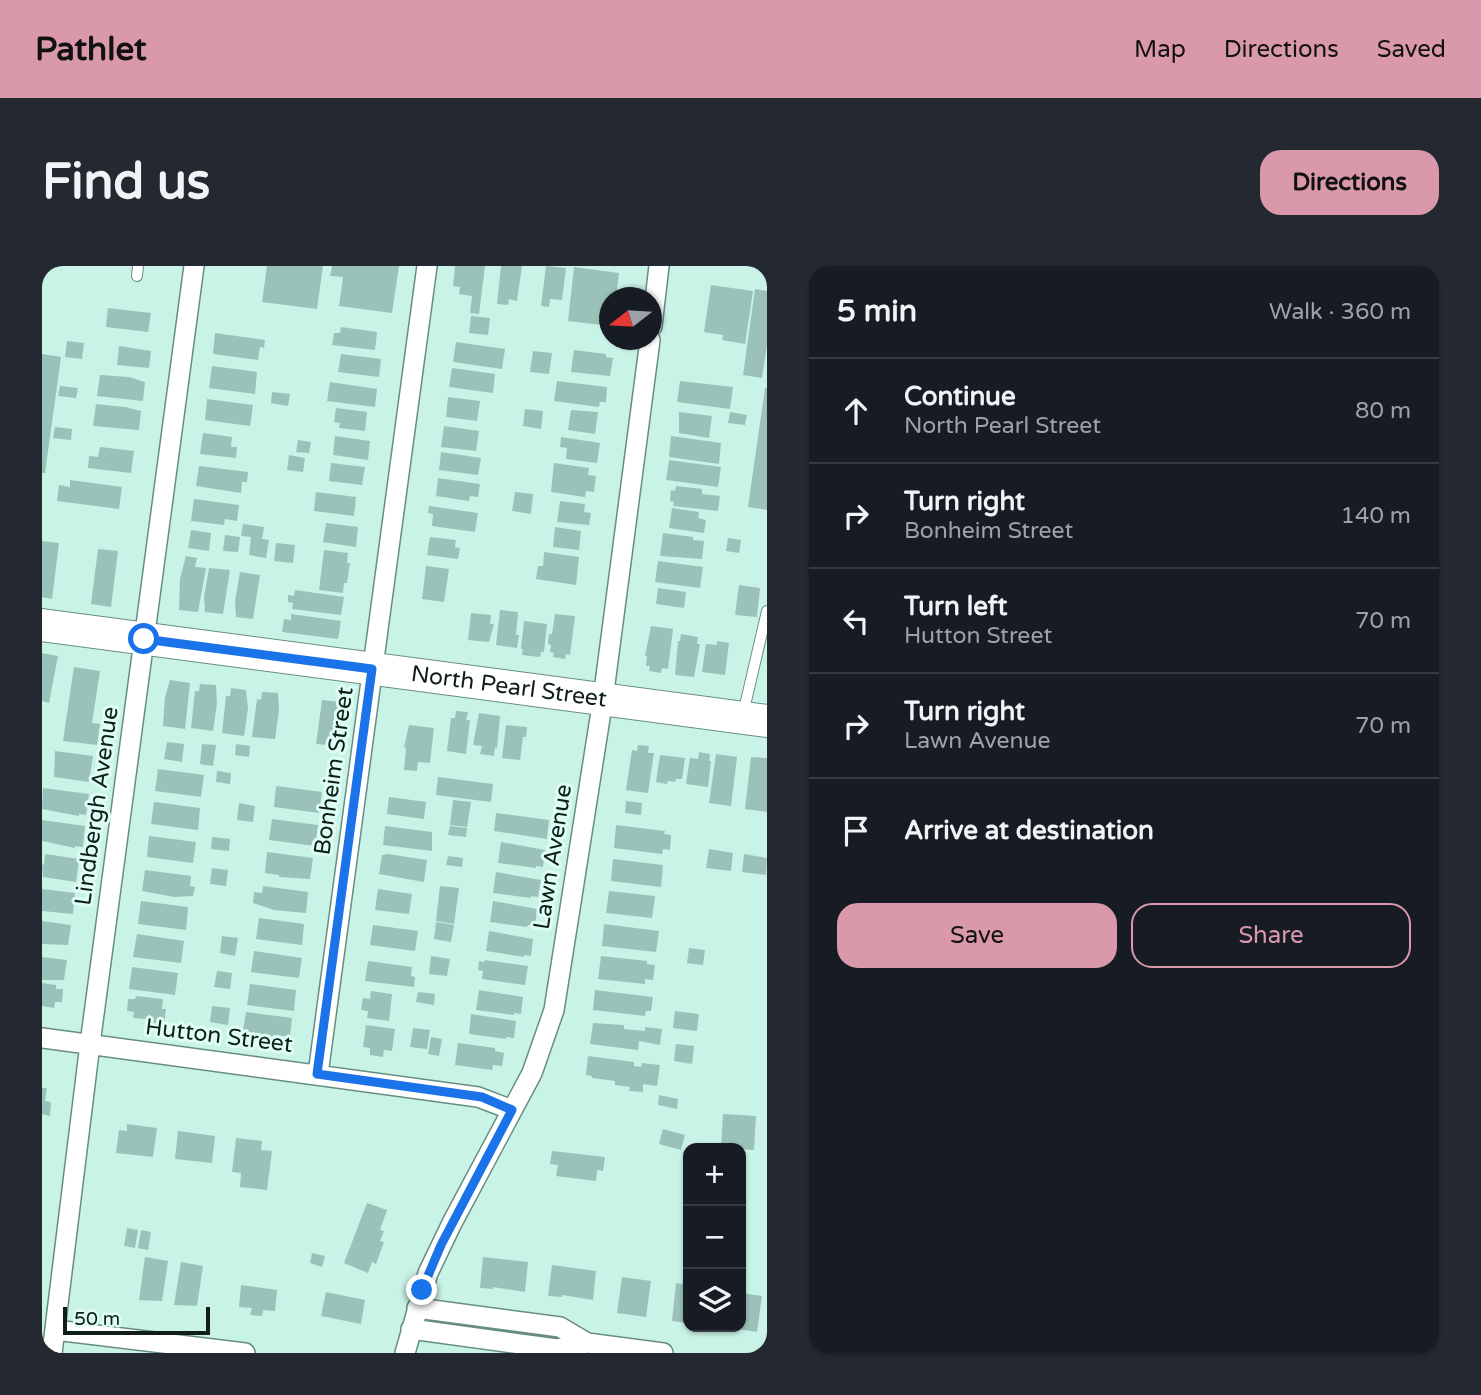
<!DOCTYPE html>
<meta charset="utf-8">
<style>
:root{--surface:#171b24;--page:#242831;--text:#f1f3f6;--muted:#9ea1a6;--line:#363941;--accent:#da99aa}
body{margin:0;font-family:"Varela Round",sans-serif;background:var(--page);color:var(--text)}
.controls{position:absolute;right:21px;bottom:21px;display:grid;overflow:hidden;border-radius:14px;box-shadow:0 2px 5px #0004}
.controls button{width:63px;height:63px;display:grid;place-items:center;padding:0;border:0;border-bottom:2px solid var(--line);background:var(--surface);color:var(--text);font:35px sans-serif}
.compass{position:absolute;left:557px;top:21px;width:63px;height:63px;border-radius:50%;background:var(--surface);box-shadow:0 2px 5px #0004;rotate:253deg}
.scale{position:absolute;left:21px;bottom:18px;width:147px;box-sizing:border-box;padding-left:7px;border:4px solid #0f1e1b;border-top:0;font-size:19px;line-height:24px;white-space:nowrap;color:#0f1e1b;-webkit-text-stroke:5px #defef5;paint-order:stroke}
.stop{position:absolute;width:21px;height:21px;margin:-16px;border:5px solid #1a73e8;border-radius:50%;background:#fff}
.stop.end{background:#1a73e8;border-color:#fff;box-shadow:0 2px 7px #0008}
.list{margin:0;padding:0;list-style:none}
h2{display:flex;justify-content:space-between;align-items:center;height:91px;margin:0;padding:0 28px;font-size:30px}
h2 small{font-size:23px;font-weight:400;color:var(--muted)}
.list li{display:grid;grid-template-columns:46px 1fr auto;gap:21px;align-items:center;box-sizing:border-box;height:105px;padding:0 28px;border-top:2px solid var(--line)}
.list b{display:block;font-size:26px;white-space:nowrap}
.list p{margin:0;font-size:23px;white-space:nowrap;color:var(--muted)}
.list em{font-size:23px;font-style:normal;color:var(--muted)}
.actions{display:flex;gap:14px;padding:21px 28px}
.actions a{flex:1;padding:16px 0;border:2px solid var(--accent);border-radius:21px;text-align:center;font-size:24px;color:var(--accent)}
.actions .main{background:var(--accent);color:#111}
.icon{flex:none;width:38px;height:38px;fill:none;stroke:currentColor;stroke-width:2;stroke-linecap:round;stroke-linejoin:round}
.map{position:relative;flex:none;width:725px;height:1087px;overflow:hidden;border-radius:21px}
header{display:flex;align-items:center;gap:42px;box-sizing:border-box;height:98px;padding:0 35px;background:var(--accent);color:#111}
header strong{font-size:33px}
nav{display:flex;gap:38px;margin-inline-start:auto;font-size:24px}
.intro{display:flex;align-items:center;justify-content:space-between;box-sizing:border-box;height:168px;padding:0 42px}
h1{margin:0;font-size:49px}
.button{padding:18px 32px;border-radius:21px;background:var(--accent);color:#111;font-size:24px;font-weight:700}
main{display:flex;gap:42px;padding:0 42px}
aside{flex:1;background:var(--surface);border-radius:21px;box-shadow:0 2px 5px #0004}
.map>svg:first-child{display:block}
.building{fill:#9bc2b8}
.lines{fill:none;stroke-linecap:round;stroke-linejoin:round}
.service-casing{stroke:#678d83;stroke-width:12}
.minor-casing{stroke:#678d83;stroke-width:22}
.primary-casing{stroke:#678d83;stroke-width:34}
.service{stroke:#fff;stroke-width:10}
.minor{stroke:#fff;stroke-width:19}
.primary{stroke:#fff;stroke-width:32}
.route{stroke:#1a73e8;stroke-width:9}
.labels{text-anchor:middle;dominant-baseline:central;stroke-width:6;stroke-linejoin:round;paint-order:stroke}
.street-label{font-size:23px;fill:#0f1e1b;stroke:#defef5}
</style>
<header>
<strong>Pathlet</strong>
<nav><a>Map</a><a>Directions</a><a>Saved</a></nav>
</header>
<div class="intro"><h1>Find us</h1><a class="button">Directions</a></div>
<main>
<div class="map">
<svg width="725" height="1087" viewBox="0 0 725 1087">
<rect width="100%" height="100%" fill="#caf3e8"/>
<path class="building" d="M225 0H281L275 43 220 36Z
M290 0H357L350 47 297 40 301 11 288 10Z
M413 0H443L437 48 428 47 430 30 417 28 418 21 411 20Z
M459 0H480L475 35 467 33 466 39 455 38Z
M504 0 524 2 520 34 508 33 507 41 499 40Z
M532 1 577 7 574 32H568V60L526 55Z
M669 19 711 25 703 78 680 74 681 69 662 66Z
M713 23 725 25V79L720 112 701 109Z
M66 42 109 47 106 66 64 61Z
M429 50 448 52 446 69 427 67Z
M299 61 335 66 333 84 290 79 292 67H298Z
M173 67 223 74 222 82 218 81 216 94 171 88Z
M25 75 42 77 40 93 23 91Z
M414 76 463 83 460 103 411 96Z
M77 80 109 85 107 102 75 99Z
M532 84 564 88V91L571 92 568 110 529 106Z
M491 85 510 87 507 108 488 106Z
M0 88 19 91 3 207H0Z
M299 88 339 93 337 111 296 106Z
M170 100 215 106 213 128 167 122Z
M410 102 453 108 451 127 407 121Z
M58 109 87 111 103 116 101 135 55 130Z
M515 115 565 121 564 136H558L557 141 512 135Z
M638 115 691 121 688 143 635 136Z
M288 116 335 123 333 141 285 135Z
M18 120 36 122 34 132 16 130Z
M723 122H725V244L706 241Z
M230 126 248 128 246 140 229 137Z
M406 131 438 135 435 155 404 151Z
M165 133 211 139 208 160 163 154Z
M54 138 83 141 99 145 97 164 51 160Z
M294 142 325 146 323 165 297 162 298 157 292 156Z
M483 143 501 145 499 163 481 160Z
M529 144 556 146 553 168 526 164Z
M637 146 670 150 667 172 637 167Z
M688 146 705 149 703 159 686 157Z
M402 160 437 165 434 185 399 181Z
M13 161 30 163 29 174 11 172Z
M161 167 190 171 189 181H195L194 192 158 188Z
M293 170 328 175 326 194 291 189Z
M629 170 679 177 677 198 627 191Z
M519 171 558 177 555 197 524 193 525 182 518 181Z
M256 174 269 176 267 187 254 186Z
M58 181 92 185 89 207 46 202 47 190 56 191Z
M399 186 439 192 436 209 397 204Z
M247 189 263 192 261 206 245 204Z
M627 194 679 201 676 221 624 214Z
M289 197 323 201 320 219 287 215Z
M512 197 547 202 546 209 554 210 552 226 544 225 543 231 509 226Z
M157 200 206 206 205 216H200L199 227 154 220Z
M396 212 438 218 436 231 428 230 427 235 394 230Z
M28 214 80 221 77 243 15 235 17 219 28 221Z
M634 220 660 223V228L678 230 676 245 631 240 632 236 628 235 629 224 633 225Z
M274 226 314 231 312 250 272 245Z
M473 226 491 228 489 248 470 245Z
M152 233 197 239 195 255 183 253 182 259 149 255Z
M518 235 543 238 542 246 549 247 547 259 515 256Z
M387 240 436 247 433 266 390 260 391 248 386 247Z
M630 242 657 246 656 252 664 254 662 267 627 262Z
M284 257 316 261 314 281 281 276Z
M201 258 222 261 220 273 227 274 224 292 207 289 209 271 199 270Z
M513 261 539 265 537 284 511 281Z
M149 264 169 267 167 285 146 282Z
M621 267 651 271V274L662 275 660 293 618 290Z
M183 269 198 271 196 286 181 285Z
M388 271 414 274 413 281 418 282 416 293 385 289Z
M686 272 699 274 697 287 684 285Z
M0 275 17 277 10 333 0 331Z
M234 277 253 279 251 297 232 295Z
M56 283 76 285 69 341 49 338Z
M282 284 306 287 305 297H308L305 317H302L301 327 277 324Z
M502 286 537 291 534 319 494 313 496 300H501Z
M144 290 155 292 153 301 164 302 156 346 137 344 138 313Z
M616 295 661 301 658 322 613 316Z
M384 300 407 303 402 336 380 333Z
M167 302 188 304 181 348 163 346 162 331Z
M198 306 218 309 211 353 194 351 193 335Z
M697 319 718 322 715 351 693 349Z
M616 322 644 326 642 342 614 338Z
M253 324 302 331 299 349 250 343 251 337 246 336V329L252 330Z
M458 344 476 346 474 369H477L475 382 454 379Z
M429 347 449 349 448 358H452L447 376 426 374Z
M249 348 299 355 296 373 240 366 242 353 249 354Z
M513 348 533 350 528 389 524 388 523 393 511 391 512 387 508 386 509 379 506 378 507 368H510Z
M482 355 505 358 502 386H499L498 391 480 389 481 383H479Z
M609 360 631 363 626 403 620 402 619 407 607 405 608 400H604L605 390H603Z
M639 368 656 371 655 378H658L652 411 633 409 636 375H638Z
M675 375 687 377 683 409 660 406 664 378 675 379Z
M0 387 16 390 7 437 0 435Z
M32 401 58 405 50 457 58 458 55 479 21 475Z
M128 414 148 417 143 463 121 460 123 431Z
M158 418 174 419 175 437 171 465 149 462 153 425H157Z
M189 422 204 424 206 442 202 470 180 467 184 430H188Z
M220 426 236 427 237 445 233 473 210 471 215 433 219 434Z
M280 434 299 436 295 474 287 473 286 479 274 478Z
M414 445 426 446 424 454H428L424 488 405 485 409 452H413Z
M437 447 458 450 455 482 453 481 452 490 438 488 440 480 431 479Z
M367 459 392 462 388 497 376 496 375 505 362 504 364 482 362 481Z
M464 459 485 461 484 471H481L478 494 460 492Z
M125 476 142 478 140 496 122 493Z
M160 478 174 479 171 500 158 498Z
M194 478 208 480 207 491 193 489Z
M596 479 607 480 606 487H612L606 527 584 524 590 484 595 485Z
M13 485 51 490 47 516 12 511Z
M657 486 668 488 667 495H669L666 521 644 518 648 492 656 493Z
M674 488 695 491 689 540 667 537Z
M618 489 643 492 640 513H634L633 516 626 515 625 518 614 516Z
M709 491 725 492V546L703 543Z
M116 503 162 509 159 531 113 525Z
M175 505 189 507 188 518 174 516Z
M396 511 451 518 449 536 394 529Z
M234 520 280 526 277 547 232 541Z
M1 522 47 528 44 549 37 548V550L0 543Z
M347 531 384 536 382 553 345 548Z
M411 534 429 536 425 561 408 559Z
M584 535 600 537 599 549 583 547Z
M112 536 158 542 156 564 109 558Z
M197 537 213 540 211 556 195 554Z
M454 547 507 554 505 573 452 565Z
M230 553 276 559 273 580 227 574Z
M0 554 43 560 41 581 33 580V582L0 575Z
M574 559 623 565 622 568 629 569 628 584 621 583 620 588 572 582Z
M343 560 390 566V585L341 579Z
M408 560 425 562 424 571 406 569Z
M107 570 154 576 151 597 105 591Z
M170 571 188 573 187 585 169 583Z
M459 576 503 584 501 601 494 600V602L456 597Z
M667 583 691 587 689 605 664 602Z
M225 586 271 592 268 613 237 611V609L223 607Z
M3 588 37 593 34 616 1 611 0 598 2 599Z
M346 588 385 594 382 616 337 608 340 589Z
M702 588 725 592 724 609 700 606Z
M406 590 421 592 420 601 404 599Z
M571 593 621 599 619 621 569 615Z
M170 602 186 604 184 620 168 618Z
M103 604 149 610 148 620 153 621 151 630 132 631 100 625Z
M454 606 499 614 496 631 489 630V632L451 627Z
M221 620 266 626 264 647 232 644 211 637 212 626 220 627Z
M398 620 417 622 412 658 394 655Z
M0 623 33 627 31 648 0 645Z
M336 623 370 628 367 648 333 644Z
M567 625 613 630 610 652 564 647Z
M99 635 146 641 144 664 96 658Z
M451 635 495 643 493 660 486 659 485 661 448 656Z
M217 652 262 658 260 679 214 673Z
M0 655 29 659 26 679 0 678Z
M394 656 412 659 409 676 392 673Z
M562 658 617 665 614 686 560 680Z
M331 659 376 665 373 685 328 679Z
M447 665 491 673 489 690 482 689V691L444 685Z
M95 668 142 675 139 697 91 691Z
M180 670 196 672 193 690 178 687Z
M647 682 663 684 661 699 645 697Z
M212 685 260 692 257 712 209 706Z
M389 690 408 693 405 710 387 708Z
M559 690 605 695V698L613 699 611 714 603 713V718L556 713Z
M0 691 25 694 22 714H0Z
M443 694 486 700 483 719 440 713 441 705 436 704 437 695 442 696Z
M326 695 370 701 369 710 373 711 372 721 323 715Z
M90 701 136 707 133 729 87 723Z
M175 705 190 707 188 723 172 721Z
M0 717 14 719V723H21L20 736H13L12 742 0 740Z
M208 718 254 724 252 745 205 739Z
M437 724 481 731 479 748 472 747V749L434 744Z
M553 724 611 731 609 745H604L603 750 551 744Z
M329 725 350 728 347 755 325 752 326 745 319 744 321 732 328 733Z
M376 726 393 728 392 739 374 736Z
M94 730 121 733 120 743H124L122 760 103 758 104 753 91 752 92 746 85 745 86 733H93Z
M170 740 188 742 186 759 168 756Z
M633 745 657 748 655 765 631 762Z
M204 746 250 752 248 771 231 769V771L201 765Z
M429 748 474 755 472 772 464 771V773L427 768Z
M551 757 582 759V763L603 765V761L620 763 618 779 597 775 596 784 548 778Z
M324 759 353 763 350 785 342 784 341 791 328 789V782L321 781Z
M371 762 388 764 385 783 368 781Z
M389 771 400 773 397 790 386 788Z
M416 777 453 782V785L462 787 460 800 451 799 450 804 413 799Z
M634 778 652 780 650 798 632 795Z
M546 790 592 796V800L599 801 600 797 618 799 615 820 601 818V826L587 825 588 821 573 819V815L550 812V810L544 809Z
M0 822H5L3 835 9 836 8 850 0 848Z
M617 829 636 833 635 843 616 839Z
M681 848 714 850 712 884 679 882Z
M85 858 115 862 111 891 74 887 77 864 85 865Z
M621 863 643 869 639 884 617 878Z
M136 865 173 870 170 897 133 893Z
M194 872 220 875 219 884 230 885 225 924 198 921 199 907 190 906Z
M510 885 563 891 561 905 555 904 554 915 514 910 516 899 508 898Z
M325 937 345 944 338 964 342 965 338 975 342 976 334 998 330 996 326 1007 302 997Z
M85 962 96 964 93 982 82 980Z
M99 964 109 966 106 984 96 982Z
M270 987 283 990 280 1001 268 997Z
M103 991 126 995 120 1035 97 1034Z
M441 991 486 996 483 1026 451 1021V1023L438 1022Z
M139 996 161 1000 155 1040 132 1039Z
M510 999 554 1005 551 1034 520 1029V1031L506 1030Z
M580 1011 609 1015 604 1051 575 1047Z
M634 1017 646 1019 645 1057 630 1055Z
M199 1019 235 1024 233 1045 221 1044 220 1050 208 1049 210 1042 197 1041Z
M284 1026 323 1034 319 1058 279 1050Z
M699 1027 720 1030 715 1066 689 1062 699 1061Z"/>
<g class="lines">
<g class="service-casing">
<path id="service" d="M95 10 96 0
M701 448 725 345"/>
</g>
<g class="minor-casing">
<path id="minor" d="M610 60 617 0
M0 772 436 831 470 844
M276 808 385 0
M375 1042 518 1061 545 1077
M369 1063 515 1083 545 1077 621 1087
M13 1064 203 1087
M10 1087 48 778 152 0
M363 1087 386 1007 410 957 490 807 512 744 561 433 608 74"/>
</g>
<g class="primary-casing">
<g id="primary">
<path id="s1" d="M0 359 725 455"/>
</g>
</g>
<use href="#service" class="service"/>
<use href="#minor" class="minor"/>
<use href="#primary" class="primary"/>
</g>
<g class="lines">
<path class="route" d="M102 373 330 403 275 808 440 831 470 844 399 979 380 1024"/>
</g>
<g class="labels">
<g class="street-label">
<text stroke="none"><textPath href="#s1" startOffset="471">North Pearl Street</textPath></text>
<text transform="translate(292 505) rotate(-82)">Bonheim Street</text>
<text transform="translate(55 540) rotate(-82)">Lindbergh Avenue</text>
<text transform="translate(511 591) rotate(-81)">Lawn Avenue</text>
<text transform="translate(177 770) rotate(7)">Hutton Street</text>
</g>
</g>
</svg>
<div class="controls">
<button>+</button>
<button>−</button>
<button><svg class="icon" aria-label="layers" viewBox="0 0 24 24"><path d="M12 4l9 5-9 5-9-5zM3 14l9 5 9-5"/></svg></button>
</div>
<svg class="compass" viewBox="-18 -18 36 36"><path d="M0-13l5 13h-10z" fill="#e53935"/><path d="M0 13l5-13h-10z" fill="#9ea1a6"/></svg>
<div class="scale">50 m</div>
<div class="stop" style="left:102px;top:373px"></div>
<div class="stop end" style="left:380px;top:1024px"></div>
</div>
<aside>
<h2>5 min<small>Walk · 360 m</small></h2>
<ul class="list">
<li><svg class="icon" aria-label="ahead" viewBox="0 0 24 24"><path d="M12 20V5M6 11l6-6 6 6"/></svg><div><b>Continue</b><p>North Pearl Street</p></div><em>80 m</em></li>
<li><svg class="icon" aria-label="right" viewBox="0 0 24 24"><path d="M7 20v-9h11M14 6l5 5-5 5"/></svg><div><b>Turn right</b><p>Bonheim Street</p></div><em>140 m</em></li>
<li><svg class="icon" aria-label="left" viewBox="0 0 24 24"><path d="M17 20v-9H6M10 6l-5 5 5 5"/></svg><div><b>Turn left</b><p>Hutton Street</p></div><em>70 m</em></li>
<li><svg class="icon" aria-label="right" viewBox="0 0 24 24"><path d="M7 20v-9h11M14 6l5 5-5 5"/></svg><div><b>Turn right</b><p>Lawn Avenue</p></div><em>70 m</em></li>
<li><svg class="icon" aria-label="arrive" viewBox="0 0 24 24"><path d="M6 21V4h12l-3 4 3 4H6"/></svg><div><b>Arrive at destination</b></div></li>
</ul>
<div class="actions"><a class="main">Save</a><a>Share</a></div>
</aside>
</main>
